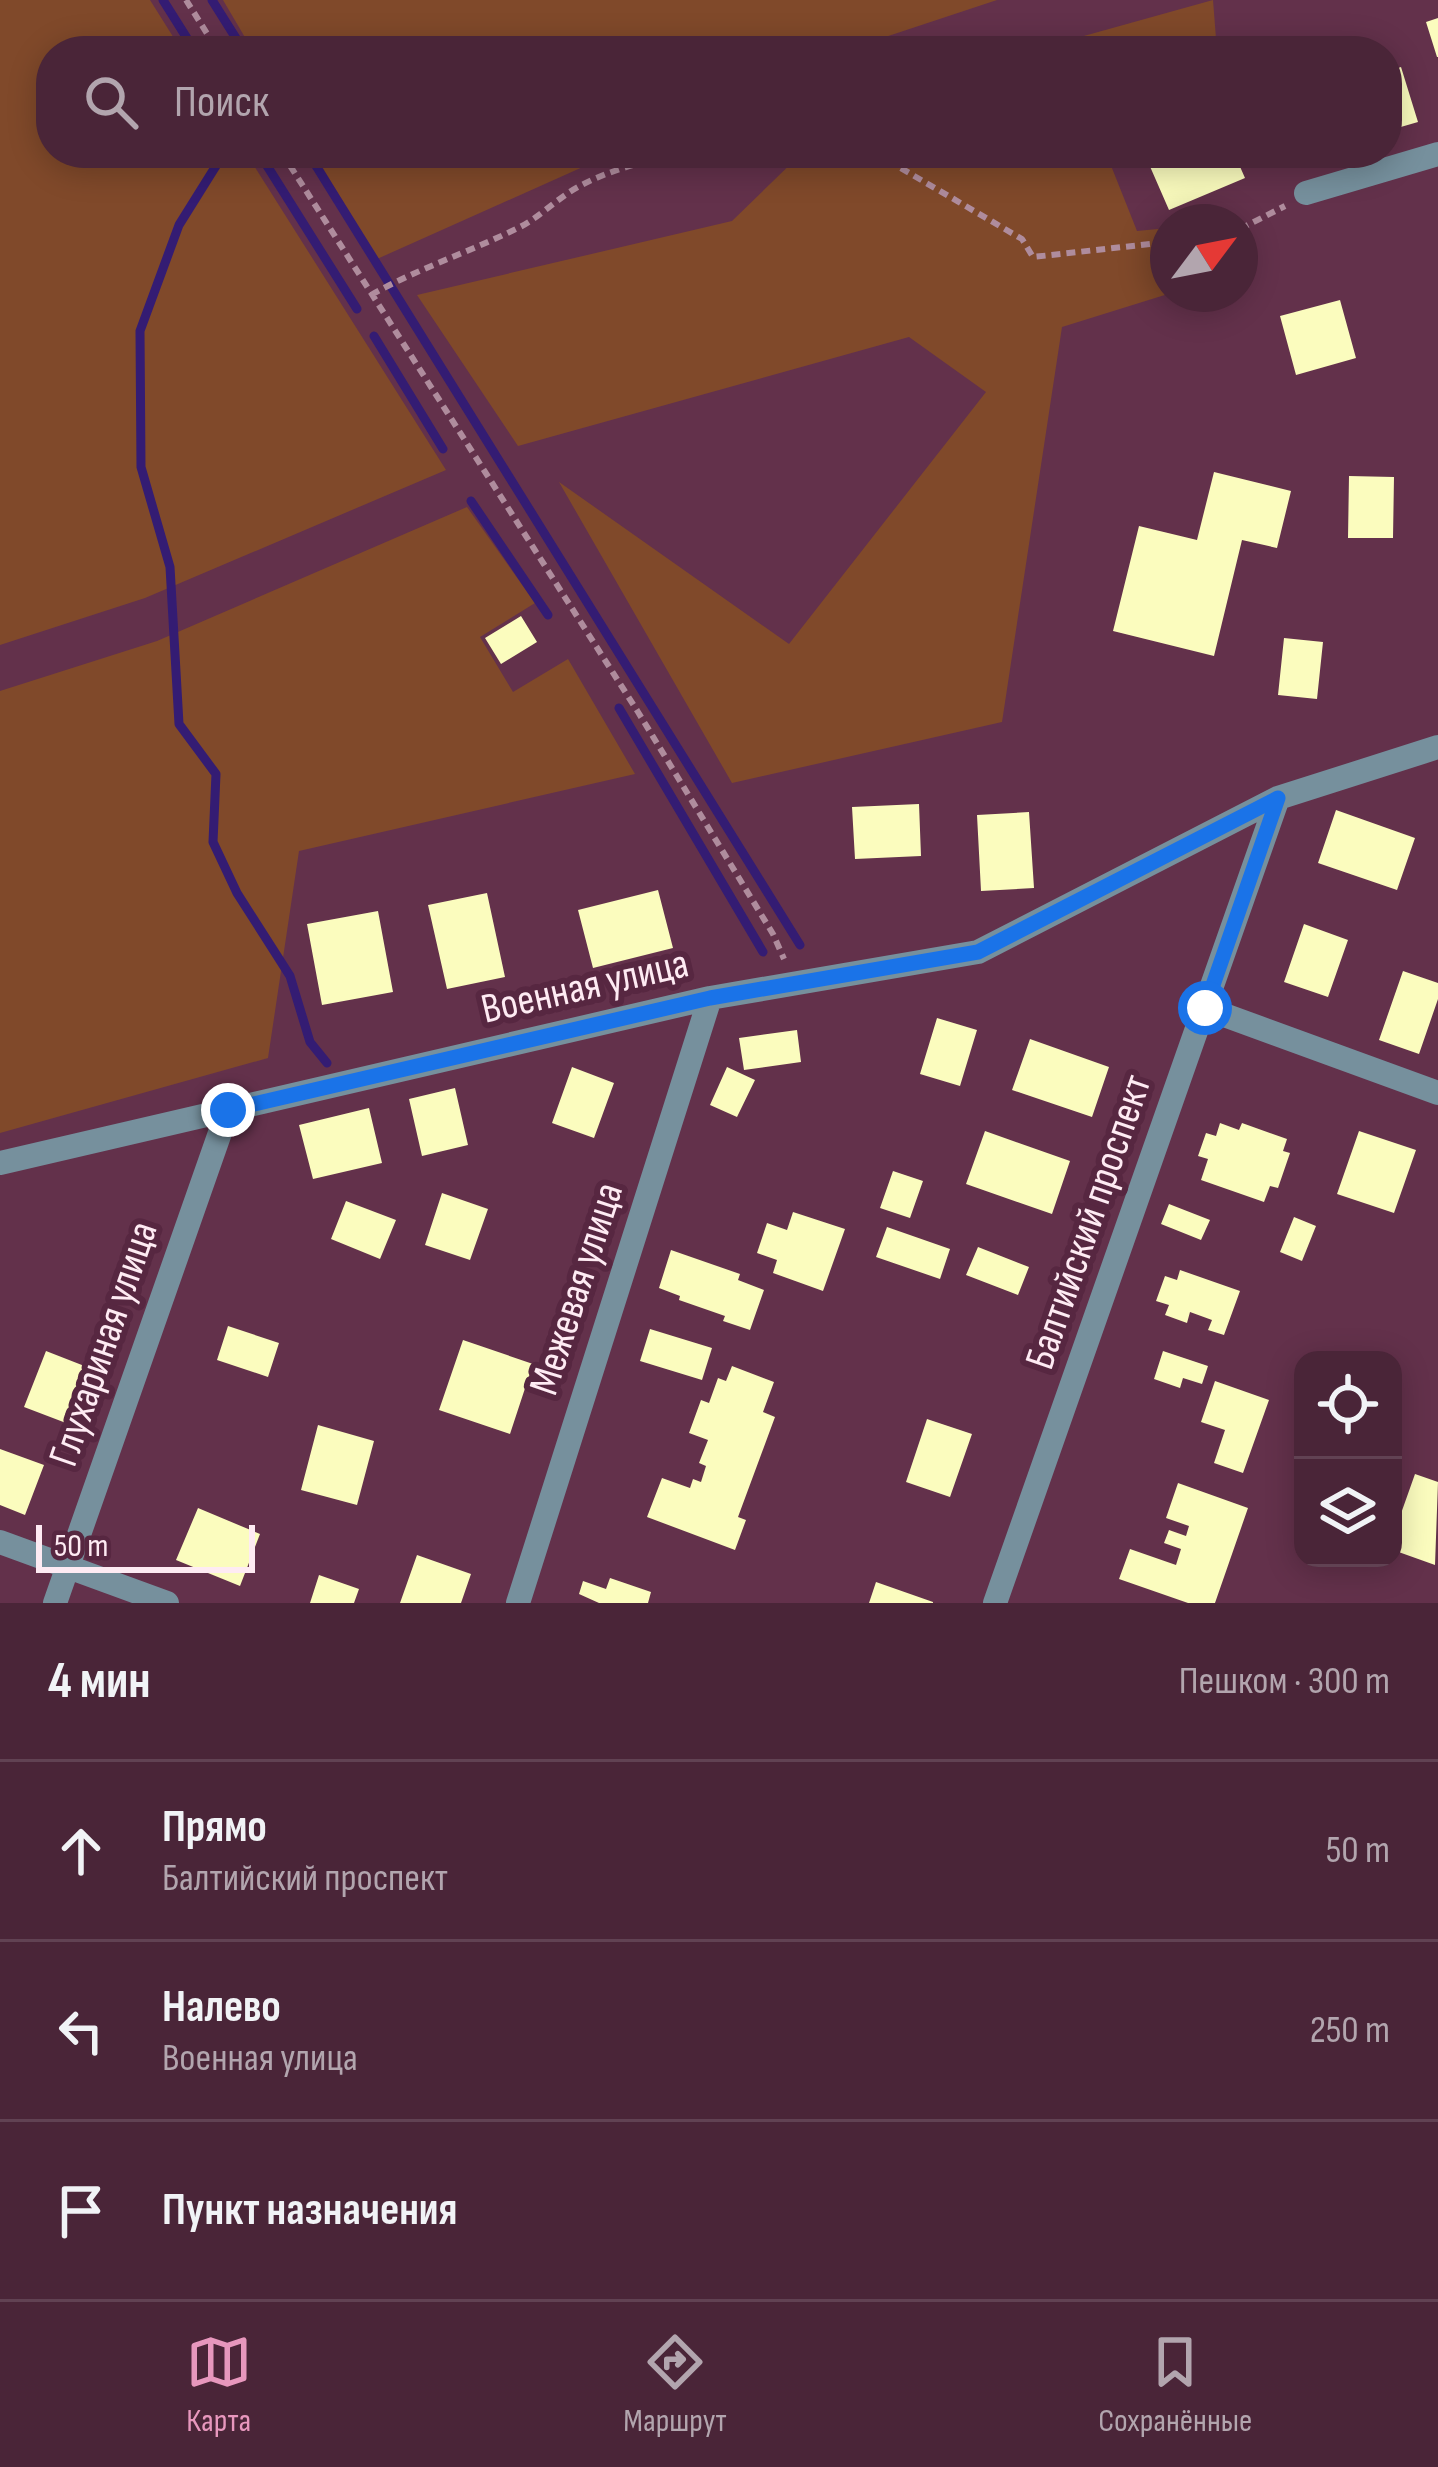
<!DOCTYPE html>
<html lang="ru">
<meta charset="utf-8">
<style>
:root{--surface:#4a2538;--page:#543143;--text:#f1f3f6;--muted:#b2a5ae;--line:#614253;--accent:#e797bd}
body{margin:0;font-family:"Sofia Sans Condensed",sans-serif;background:var(--page);color:var(--text)}
.controls{position:absolute;right:36px;bottom:36px;display:grid;overflow:hidden;border-radius:24px;box-shadow:0 6px 30px #0003}
.controls button{width:108px;height:108px;display:grid;place-items:center;padding:0;border:0;border-bottom:3px solid var(--line);background:var(--surface);color:var(--text);font:60px sans-serif}
.compass{position:absolute;left:1150px;top:204px;width:108px;height:108px;border-radius:50%;background:var(--surface);box-shadow:0 6px 30px #0003;rotate:58deg}
.scale{position:absolute;left:36px;bottom:30px;width:219px;box-sizing:border-box;padding-left:12px;border:6px solid #feebf3;border-top:0;font-size:33px;line-height:42px;white-space:nowrap;color:#feebf3;-webkit-text-stroke:9px #572741;paint-order:stroke}
.stop{position:absolute;width:36px;height:36px;margin:-27px;border:9px solid #1a73e8;border-radius:50%;background:#fff}
.stop.end{background:#1a73e8;border-color:#fff;box-shadow:0 3px 12px #0008}
.list{margin:0;padding:0;list-style:none}
h2{display:flex;justify-content:space-between;align-items:center;height:156px;margin:0;padding:0 48px;font-size:51px}
h2 small{font-size:39px;font-weight:400;color:var(--muted)}
.list li{display:grid;grid-template-columns:78px 1fr auto;gap:36px;align-items:center;box-sizing:border-box;height:180px;padding:0 48px;border-top:3px solid var(--line)}
.list b{display:block;font-size:45px;white-space:nowrap}
.list p{margin:0;font-size:39px;white-space:nowrap;color:var(--muted)}
.list em{font-size:39px;font-style:normal;color:var(--muted)}
.icon{flex:none;width:66px;height:66px;fill:none;stroke:currentColor;stroke-width:2;stroke-linecap:round;stroke-linejoin:round}
.map{position:relative;flex:none;width:1438px;height:1603px;overflow:hidden}
.search{position:absolute;background:var(--surface);box-shadow:0 6px 30px #0003;left:36px;right:36px;top:36px;height:132px;display:flex;align-items:center;gap:30px;box-sizing:border-box;padding:0 42px;border-radius:48px;color:var(--muted);font-size:45px}
.sheet{height:696px;background:var(--surface)}
nav{display:flex;justify-content:space-around;align-items:center;box-sizing:border-box;height:168px;border-top:3px solid var(--line);background:var(--surface);font-size:33px;color:var(--muted)}
nav a{display:grid;justify-items:center;gap:6px}
nav .on{color:var(--accent)}
.map>svg:first-child{display:block}
.green{fill:#80492a}
.lines{fill:none;stroke-linecap:round;stroke-linejoin:round}
.stream{stroke:#341c73;stroke-width:9}
.building{fill:#fbfcbe}
.path{stroke:#af8c9d;stroke-width:6;stroke-dasharray:9 6;stroke-linecap:butt}
.street{stroke:#76909d;stroke-width:24}
.route{stroke:#1a73e8;stroke-width:15}
.labels{text-anchor:middle;dominant-baseline:central;stroke-width:12;stroke-linejoin:round;paint-order:stroke}
.street-label{font-size:42px;fill:#feebf3;stroke:#572741}
</style>
<div class="map">
<svg width="1438" height="1603" viewBox="0 0 1438 1603">
<rect width="100%" height="100%" fill="#63314b"/>
<path class="green" d="M0 0H150L182 51H51V153H246L446 470 145 598 0 645Z
M223 0H997L843 51H253Z
M1213 0 1217 51H1030Z
M314 153H614L377 259Z
M802 153H1106L1137 231 1168 228V294L1062 327 1002 722 732 783 559 482 789 644 986 392 909 337 518 446 417 295 732 221Z
M467 507 535 603 480 637 513 692 568 659 635 774 299 851 268 1058 0 1133V691L157 641Z"/>
<g class="lines">
<path class="stream" d="M163 0 195 51
M212 0 244 51
M224 153 179 225 140 331 141 467 170 567 179 724 216 774 213 842 237 893 290 976 310 1042 327 1063
M259 153 357 309
M308 153 800 945
M374 336 443 449
M471 501 548 615
M619 708 763 952"/>
</g>
<path class="building" d="M1438 18V57H1437L1426 22Z
M1401 67 1418 122 1387 131V72Z
M1149 153H1234L1245 178 1169 210 1145 155Z
M1340 300 1356 358 1296 375 1280 316Z
M1214 472 1291 491 1277 548 1242 540 1214 656 1113 631 1139 526 1197 540Z
M1349 476 1394 477 1393 538H1348Z
M521 616 537 642 501 664 485 638Z
M1284 638 1323 642 1317 699 1278 695Z
M919 804 921 856 855 859 852 807Z
M1336 810 1415 838 1397 890 1318 863Z
M1029 812 1034 888 981 891 977 815Z
M658 890 673 948 593 968 578 910Z
M487 893 505 977 447 989 428 905Z
M378 911 393 992 322 1005 307 924Z
M1304 924 1348 940 1328 997 1284 982Z
M1403 971 1438 983V999L1419 1054 1379 1040Z
M937 1018 977 1030 960 1086 920 1074Z
M797 1030 801 1062 744 1070 739 1038Z
M1030 1039 1109 1067 1092 1117 1012 1090Z
M572 1067 614 1083 594 1138 552 1123Z
M727 1067 755 1080 737 1117 710 1105Z
M455 1088 468 1145 422 1156 409 1099Z
M369 1108 382 1163 313 1179 299 1125Z
M1220 1123 1239 1130 1242 1123 1287 1139 1283 1151 1290 1153 1278 1188 1270 1186 1264 1202 1201 1180 1208 1159 1198 1156 1206 1133 1216 1136Z
M985 1131 1070 1161 1052 1214 966 1184Z
M1359 1131 1416 1150 1394 1213 1337 1194Z
M893 1171 923 1181 910 1218 880 1208Z
M442 1193 488 1209 470 1260 425 1245Z
M346 1201 396 1220 380 1259 331 1239Z
M1169 1204 1210 1220 1201 1240 1161 1224Z
M793 1212 845 1229 823 1291 773 1273 777 1260 757 1253 767 1223 787 1230Z
M1294 1217 1316 1226 1302 1261 1280 1252Z
M887 1227 950 1249 940 1279 876 1257Z
M978 1247 1029 1267 1018 1295 966 1275Z
M671 1250 740 1274 738 1280 764 1290 750 1330 723 1321 725 1316 679 1300 680 1296 659 1288Z
M1180 1270 1240 1291 1224 1335 1208 1330 1212 1320 1190 1312 1187 1323 1165 1315 1169 1305 1156 1301 1165 1276 1177 1280Z
M228 1326 279 1343 268 1377 217 1360Z
M650 1329 712 1348 702 1380 640 1361Z
M463 1340 533 1364 510 1434 439 1410Z
M46 1351 87 1367 66 1423 24 1407Z
M1163 1351 1208 1366 1202 1384 1183 1378 1180 1388 1154 1379Z
M732 1366 774 1382 763 1412 775 1417 738 1517 746 1520 735 1550 647 1517 662 1478 690 1488 693 1479 701 1482 706 1466 699 1463 708 1440 689 1433 701 1400 709 1403 718 1378 726 1381Z
M1215 1381 1269 1400 1243 1473 1214 1463 1225 1430 1201 1422Z
M927 1419 972 1434 950 1497 906 1482Z
M318 1425 374 1441 357 1505 301 1490Z
M0 1449 44 1465 25 1515 0 1505Z
M1415 1474 1438 1482 1435 1565 1393 1550V1536Z
M1178 1483 1248 1508 1215 1603H1188L1119 1579 1130 1549 1176 1565 1181 1549 1164 1543 1169 1530 1186 1536 1189 1526 1166 1518Z
M198 1508 260 1534 240 1586 176 1560Z
M417 1555 471 1574 461 1603H400Z
M319 1575 359 1589 354 1603H310Z
M610 1578 651 1592 648 1603H599L579 1594 583 1581 606 1589Z
M876 1582 933 1602V1603H869Z"/>
<g class="lines">
<path class="path" d="M186 0 218 51
M282 153 638 712 773 934 784 959
M875 153 1022 239 1033 257 1168 242
M1240 229 1285 206
M371 295C417 269 467 253 516 229 538 219 556 199 578 187 606 171 644 162 675 153"/>
<path class="street" d="M1306 193 1438 154
M1205 1008 1438 1093
M0 1163 710 998 978 952 1278 798 1438 747
M0 1542 167 1603
M55 1603 228 1110
M518 1603 710 998
M995 1603 1278 798"/>
</g>
<g class="lines">
<path class="route" d="M228 1110 710 998 978 952 1278 798 1205 1008"/>
</g>
<g class="labels">
<g class="street-label">
<text transform="translate(585 987) rotate(-13)">Военная улица</text>
<text transform="translate(1089 1222) rotate(-71)">Балтийский проспект</text>
<text transform="translate(577 1289) rotate(-72)">Межевая улица</text>
<text transform="translate(104 1344) rotate(-71)">Глухариная улица</text>
</g>
</g>
</svg>
<div class="controls">
<button><svg class="icon" aria-label="locate" viewBox="0 0 24 24"><circle cx="12" cy="12" r="6"/><path d="M12 2v4M12 18v4M2 12h4M18 12h4"/></svg></button>
<button><svg class="icon" aria-label="layers" viewBox="0 0 24 24"><path d="M12 4l9 5-9 5-9-5zM3 14l9 5 9-5"/></svg></button>
</div>
<svg class="compass" viewBox="-18 -18 36 36"><path d="M0-13l5 13h-10z" fill="#e53935"/><path d="M0 13l5-13h-10z" fill="#b2a5ae"/></svg>
<div class="scale">50 m</div>
<div class="stop" style="left:1205px;top:1008px"></div>
<div class="stop end" style="left:228px;top:1110px"></div>
<div class="search"><svg class="icon" aria-label="search" viewBox="0 0 24 24"><circle cx="10" cy="10" r="6"/><path d="M15 15l6 6"/></svg>Поиск</div>
</div>
<section class="sheet">
<h2>4 мин<small>Пешком · 300 m</small></h2>
<ul class="list">
<li><svg class="icon" aria-label="ahead" viewBox="0 0 24 24"><path d="M12 20V5M6 11l6-6 6 6"/></svg><div><b>Прямо</b><p>Балтийский проспект</p></div><em>50 m</em></li>
<li><svg class="icon" aria-label="left" viewBox="0 0 24 24"><path d="M17 20v-9H6M10 6l-5 5 5 5"/></svg><div><b>Налево</b><p>Военная улица</p></div><em>250 m</em></li>
<li><svg class="icon" aria-label="arrive" viewBox="0 0 24 24"><path d="M6 21V4h12l-3 4 3 4H6"/></svg><div><b>Пункт назначения</b></div></li>
</ul>
</section>
<nav>
<a class="on"><svg class="icon" aria-label="map" viewBox="0 0 24 24"><path d="M3 6l6-2 6 2 6-2v14l-6 2-6-2-6 2zM9 4v14M15 6v14"/></svg>Карта</a>
<a><svg class="icon" aria-label="directions" viewBox="0 0 24 24"><path d="M12 3l9 9-9 9-9-9zM9 14v-3h6M13 9l2 2-2 2"/></svg>Маршрут</a>
<a><svg class="icon" aria-label="saved" viewBox="0 0 24 24"><path d="M7 4h10v16l-5-4-5 4z"/></svg>Сохранённые</a>
</nav>
